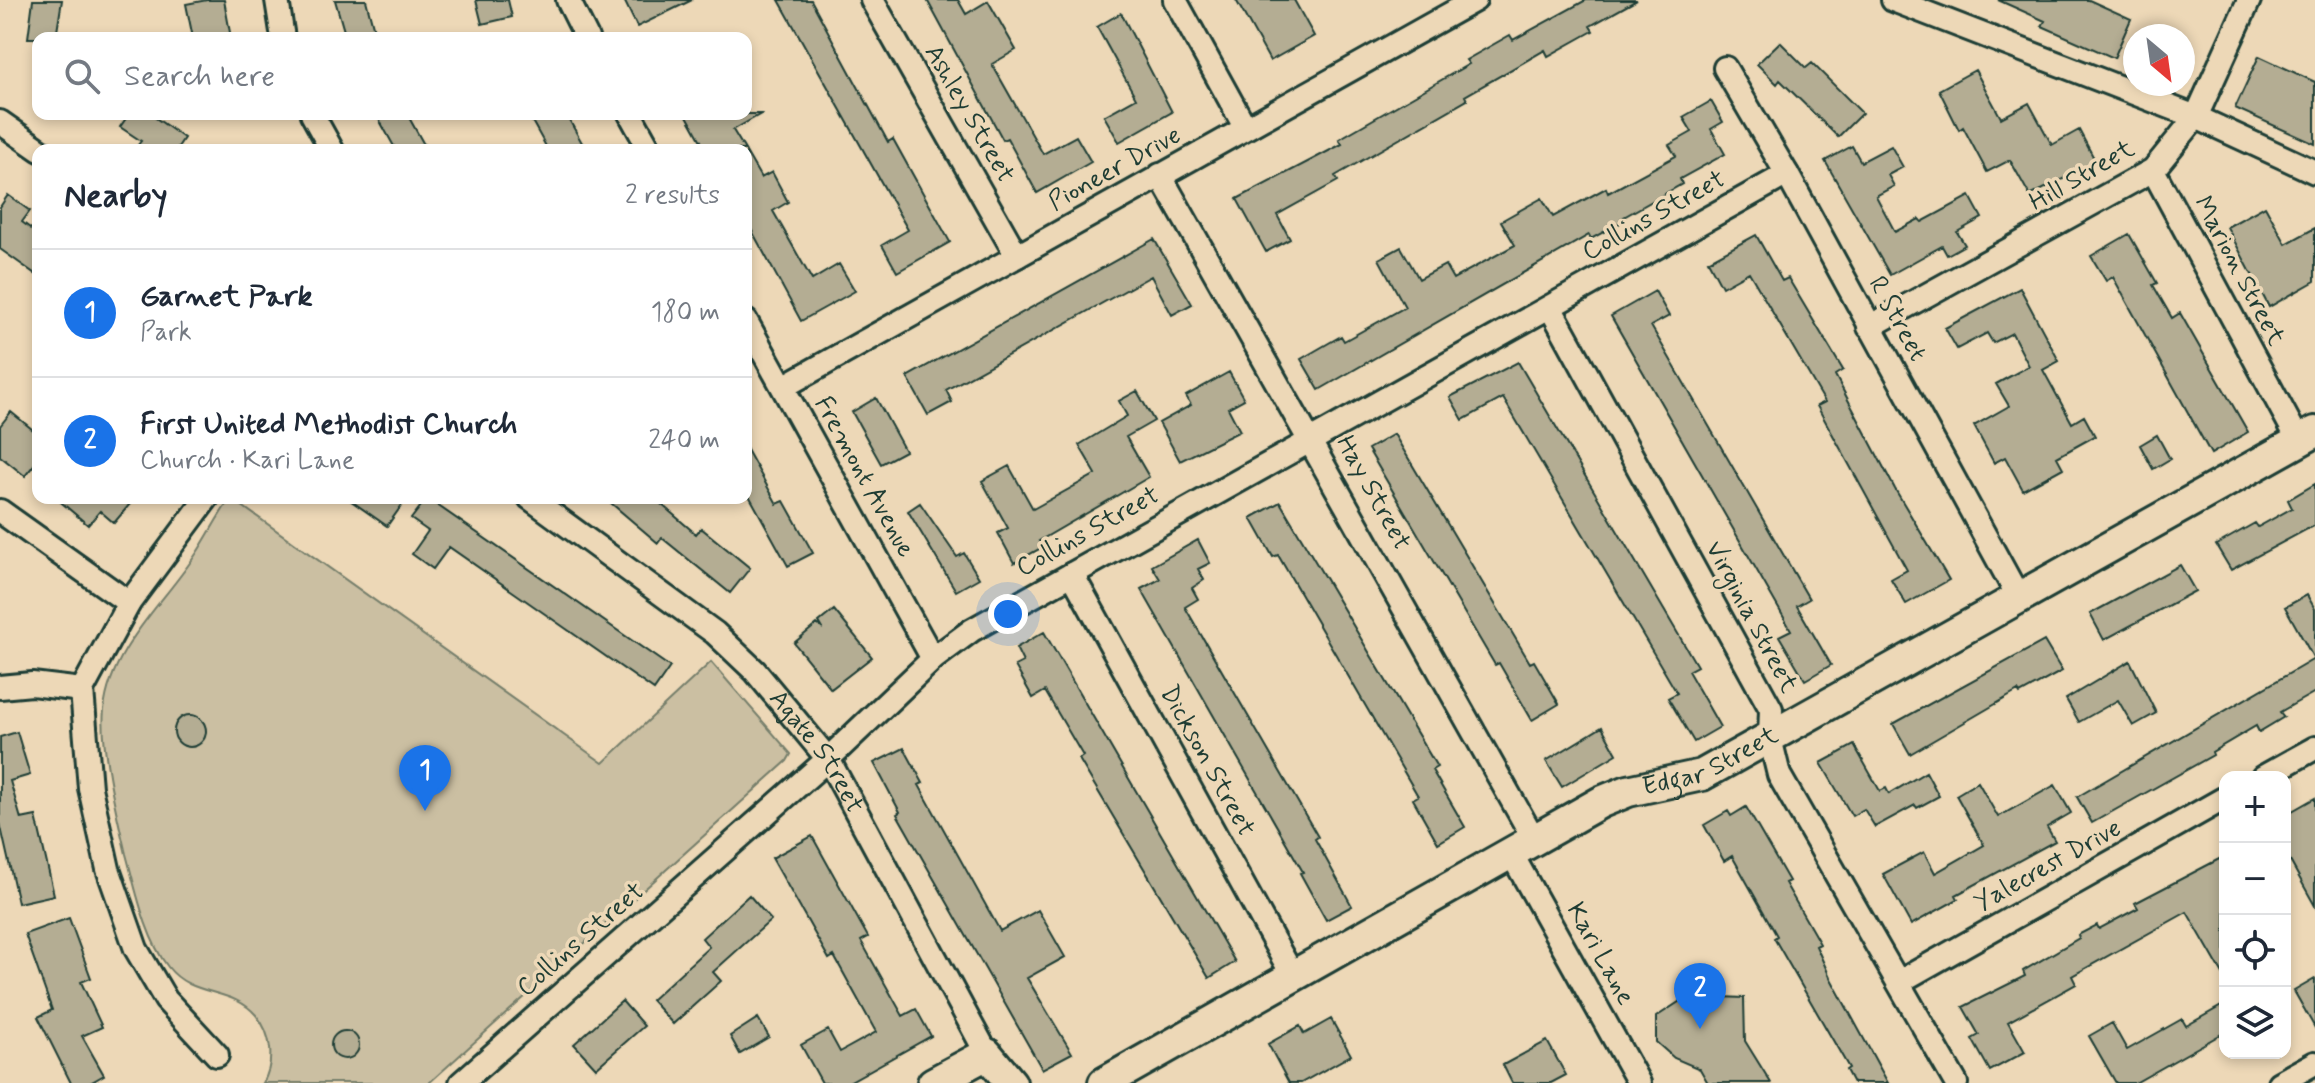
<!DOCTYPE html>
<meta charset="utf-8">
<style>
:root{--surface:#fff;--page:#f2f2f3;--text:#1f2937;--muted:#747a83;--line:#e0e1e3;--accent:#1a73e8}
body{margin:0;font-family:Mynerve,sans-serif;background:var(--page);color:var(--text)}
.controls{position:absolute;right:24px;bottom:24px;display:grid;overflow:hidden;border-radius:16px;box-shadow:0 4px 12px #0003}
.controls button{width:72px;height:72px;display:grid;place-items:center;padding:0;border:0;border-bottom:2px solid var(--line);background:var(--surface);color:var(--text);font:40px sans-serif}
.compass{position:absolute;left:2123px;top:24px;width:72px;height:72px;border-radius:50%;background:var(--surface);box-shadow:0 4px 12px #0003;rotate:151deg}
.you{position:absolute;left:1008px;top:614px;width:28px;height:28px;margin:-20px;border:6px solid #fff;border-radius:50%;background:#1a73e8;box-shadow:0 0 0 12px #1a73e833}
.badge{display:grid;place-items:center;width:52px;height:52px;border-radius:50%;background:var(--accent);color:#fff;font-size:26px;font-weight:700}
.pin{position:absolute;translate:-50% -66px;filter:drop-shadow(0 2px 4px #0008)}
.pin::after{content:'';position:absolute;top:42px;width:28px;height:24px;background:inherit;clip-path:polygon(0 0,100% 0,50% 100%)}
.list{margin:0;padding:0;list-style:none}
h2{display:flex;justify-content:space-between;align-items:center;height:104px;margin:0;padding:0 32px;font-size:34px}
h2 small{font-size:26px;font-weight:400;color:var(--muted)}
.list li{display:grid;grid-template-columns:52px 1fr auto;gap:24px;align-items:center;box-sizing:border-box;height:128px;padding:0 32px;border-top:2px solid var(--line)}
.list b{display:block;font-size:30px;white-space:nowrap}
.list p{margin:0;font-size:26px;white-space:nowrap;color:var(--muted)}
.list em{font-size:26px;font-style:normal;color:var(--muted)}
.icon{flex:none;width:44px;height:44px;fill:none;stroke:currentColor;stroke-width:2;stroke-linecap:round;stroke-linejoin:round}
.map{position:relative;flex:none;width:2315px;height:1083px;overflow:hidden}
.search{position:absolute;background:var(--surface);box-shadow:0 4px 12px #0003;left:32px;top:32px;width:720px;height:88px;display:flex;align-items:center;gap:20px;box-sizing:border-box;padding:0 28px;border-radius:16px;color:var(--muted);font-size:30px}
.panel{position:absolute;background:var(--surface);box-shadow:0 4px 12px #0003;left:32px;top:144px;width:720px;height:360px;border-radius:16px}
.map>svg:first-child{display:block}
.green{fill:#cbbfa2;stroke:#757e6b;stroke-width:2}
.building{fill:#b4ad93;stroke:#1f3d34;stroke-width:2}
.lines{fill:none;stroke-linecap:round;stroke-linejoin:round}
.street-casing{stroke:#1f3d34;stroke-width:28}
.secondary-casing{stroke:#1f3d34;stroke-width:36}
.street{stroke:#edd8b7;stroke-width:22}
.secondary{stroke:#edd8b7;stroke-width:30}
.labels{text-anchor:middle;dominant-baseline:central;stroke-width:7;stroke-linejoin:round;paint-order:stroke}
.street-label{font-size:26px;fill:#1f3d34;stroke:#edd8b7}
</style>
<div class="map">
<svg width="2315" height="1083" viewBox="0 0 2315 1083">
<rect width="100%" height="100%" fill="#edd8b7"/>
<filter id="ink" filterUnits="userSpaceOnUse"><feTurbulence type="fractalNoise" baseFrequency=".0125" numOctaves="2"/><feDisplacementMap in="SourceGraphic" scale="16" xChannelSelector="R" yChannelSelector="G"/><feConvolveMatrix kernelMatrix="1 2 1 2 8 2 1 2 1" color-interpolation-filters="sRGB"/></filter>
<g filter="url(#ink)">
<path class="green" d="M231 498 603 763 711 662 791 754 787 761 429 1083H263C275 1062 272 1034 256 1015 232 987 192 998 168 967 145 937 136 890 126 854 117 816 100 747 104 710 110 649 164 603 196 554 208 536 218 515 231 498Z"/>
<path class="building" d="M33 0H62L56 38H28Z
M207 0H224L231 38H193L186 4Z
M335 0H366L376 38H346Z
M476 0H508L512 17 482 24Z
M624 0H692L637 27Z
M779 0H811L888 142 893 139 950 242 897 272 882 245 908 230Z
M927 0H958L966 14 988 1 1016 50 992 64 1043 154 1076 136 1091 162 1037 193 1007 138 1003 140Z
M1236 0H1294L1314 36 1270 61Z
M1586 0H1637L1590 26 1593 31 1548 56 1545 50 1465 96 1467 100 1335 176 1338 181 1277 215 1290 239 1266 252 1237 199 1342 144 1339 139 1469 64 1466 60 1510 35 1513 40Z
M1998 0H2089L2131 19 2114 58 2042 26 2045 21Z
M1121 13 1172 112 1119 142 1104 116 1136 98 1097 27Z
M1780 42 1806 68 1812 63 1862 113 1838 137 1780 80 1777 84 1757 64Z
M2259 56 2315 82V144L2235 108Z
M1975 70 2001 118 2029 103 2052 145 2079 130 2096 162 2030 196 2010 160 1987 172 1963 127 1959 130 1939 90Z
M1711 101 1723 122 1711 129 1725 154 1680 179 1682 184 1622 218 1624 221 1591 239 1589 235 1319 390 1301 359 1341 336 1344 341 1405 307 1379 259 1401 247 1419 279 1445 265 1453 279 1515 245 1501 221 1542 198 1553 217 1606 188 1608 193 1676 156 1669 145 1692 132 1683 117Z
M129 114H150L184 138 176 150H134L141 141 120 127Z
M376 114H407L427 150H396Z
M528 114H566L586 150H548Z
M686 114H761L733 130 745 150H706Z
M1852 146 1861 162 1891 146 1903 167 1888 175 1894 186 1876 196 1895 232 1919 219 1922 222 1970 196 1982 218 1957 232 1965 245 1947 255 1942 246 1890 275 1825 161Z
M746 152 761 178 772 172 788 202 773 211 812 280 839 264 855 291 801 321 746 220Z
M8 195 30 211 22 222 38 234V276L0 249V207Z
M2265 206 2286 244 2315 228V281L2269 307 2227 227Z
M2129 234 2157 283 2153 285 2172 318 2180 313 2248 432 2211 454 2113 277 2106 281 2091 256Z
M1756 235 1782 281 1788 278 1843 370 1835 375 1895 489 1949 580 1906 604 1891 579 1907 570 1817 406 1825 402 1749 272 1722 287 1708 261Z
M1154 239 1192 304 1172 315 1151 276 946 390 952 402 928 415 907 377Z
M2020 288 2059 361 2043 370 2072 423 2084 416 2095 436 2057 457 2063 468 2023 490 2005 457 1994 463 1974 426 2009 406 1996 384 2029 366 2012 333 1993 343 1987 333 1957 349 1945 328Z
M1655 291 1669 316 1651 326 1809 599 1797 606 1831 665 1805 680 1779 636 1791 630 1611 316Z
M1518 362 1697 666 1688 671 1720 727 1694 742 1668 698 1677 693 1503 398 1463 420 1450 397Z
M1229 372 1244 399 1228 408 1240 431 1180 461 1159 423 1191 405 1186 396Z
M1137 391 1154 421 1126 437 1149 477 1039 541 1043 547 1014 563 998 533 1008 528 982 481 1009 466 1033 509 1096 474 1079 445 1127 416 1119 401Z
M876 398 905 451 881 464 852 412Z
M11 412 38 434V460L25 476 0 456V426Z
M1394 434 1530 663 1534 661 1559 704 1532 720 1499 663 1495 665 1368 449Z
M2157 435 2170 459 2153 469 2140 445Z
M746 448 777 504 784 501 813 553 788 566 746 490Z
M2315 484V525L2231 570 2216 545 2255 523 2258 527 2292 508 2288 500Z
M56 498H135L114 523 100 511 88 525Z
M347 498H407L387 526Z
M427 498 670 667 654 690 449 547 433 569 412 554 428 531 411 519Z
M605 498H654L696 534 701 528 750 568 730 593 662 538 658 543Z
M1280 502 1437 767 1432 770 1465 827 1438 843 1413 799 1418 796 1379 729 1278 555 1273 557 1251 518Z
M920 503 957 557 964 553 979 578 956 591 908 511Z
M1198 540 1210 563 1198 569 1204 580 1192 588 1198 599 1185 607 1318 837 1315 839 1352 906 1326 920 1300 873 1303 872 1141 589 1160 579 1152 566Z
M2180 565 2195 591 2104 640 2090 614Z
M2307 595 2315 609V692L2280 712 2284 717 2259 732 2256 726 2212 752 2213 755 2092 823 2077 797 2314 659 2285 607Z
M834 610 872 657 831 689 794 643 817 624 823 629 819 622Z
M1044 632 1235 962 1209 978 1079 759 1083 756 1045 691 1033 698 1015 666 1023 662 1016 648Z
M2044 641 2062 671 2020 694 2018 691 1910 754 1893 724Z
M2130 661 2156 713 2133 726 2118 700 2079 722 2066 699Z
M174 731a16 16 0 1 1 32 0a16 16 0 1 1-32 0Z
M1602 727 1617 754 1562 787 1546 761Z
M17 732 30 775 10 781 21 819 36 816 54 895 18 903 0 823V737Z
M1854 745 1880 791 1886 788 1889 794 1926 772 1939 796 1917 808 1915 805 1875 827 1864 809 1852 816 1821 763Z
M904 748 923 783 919 785 1000 931 1038 910 1065 957 1027 978 1072 1053 1042 1069 897 814 900 812 874 763Z
M1978 782 1998 817 2055 785 2071 813 2047 827 2055 841 1956 895 1958 899 1911 925 1883 874 1924 852 1935 873 1984 845 1956 795Z
M2315 798V906L2290 861 2285 864V815Z
M1746 807 1789 881 1785 883 1820 944 1816 946 1830 977 1888 1083H1853L1846 1070 1849 1068 1774 938 1777 936 1732 856 1724 861 1704 825 1728 811 1731 816Z
M812 836 868 937 861 941 903 1016 916 1009 931 1036 847 1083H822L801 1045 828 1030 840 1052 876 1032 834 956 829 959 772 858Z
M2225 856V978L2187 912 2072 976 2076 984 2008 1022 2025 1052 1990 1071 1972 1039 1979 1035 1963 1007 2025 976 2023 971 2079 938 2078 935 2097 925 2099 929 2138 908 2135 903Z
M749 895 771 920 713 972 721 981 673 1024 651 1000 709 947 702 938Z
M69 918 91 978 81 982 102 1027 82 1036 104 1075 90 1083H71L38 1017 52 1010 25 934Z
M1717 977 1721 997 1744 998 1745 1041 1771 1083H1708L1700 1069 1674 1058 1656 1042V1017Z
M2315 979V1028L2294 991Z
M622 1001 644 1026 596 1068 574 1044Z
M2225 1004V1032L2135 1083H2116L2089 1036 2112 1023 2127 1050 2182 1019 2186 1026Z
M758 1018 769 1037 740 1054 730 1036Z
M1331 1019 1351 1055 1301 1083H1289L1268 1044 1300 1026 1304 1034Z
M331 1045a14 14 0 1 1 28 0a14 14 0 1 1-28 0Z
M1547 1041 1566 1075 1551 1083H1512L1503 1065Z"/>
<g class="lines">
<g class="street-casing">
<g id="street">
<path d="M277 0 283 38"/>
<path d="M568 0 587 38"/>
<path d="M872 0 1017 256"/>
<path d="M1175 0 1245 127"/>
<path d="M1893 0 2196 117 2315 172"/>
<path d="M1725 68 1787 174 2019 598"/>
<path d="M312 114 332 150"/>
<path d="M630 114 650 150"/>
<path d="M0 122 40 150"/>
<path d="M2153 170 2299 441"/>
<path d="M1160 175 1534 839"/>
<path d="M1550 307 1771 709 1770 738 1779 775 1956 1083"/>
<path d="M746 321 933 659"/>
<path d="M1869 327 2153 170 2196 117 2249 0"/>
<path d="M783 387 1475 0"/>
<path d="M207 498 129 603 82 690 90 788 108 869 136 949 166 1000 217 1055"/>
<path id="s1" d="M530 498 715 633 755 671 828 759 987 1054"/>
<path d="M0 511 129 603"/>
<path d="M1072 574 1293 976"/>
<path d="M0 687 32 684 82 690"/>
<path d="M2263 777 2315 748"/>
<path d="M1511 853 1639 1083"/>
<path d="M1899 982 2225 798"/>
<path d="M461 1083 828 759 933 659 972 630 1787 174"/>
<path d="M2279 1083 2315 1063"/>
</g>
</g>
<g class="secondary-casing">
<g id="secondary">
<path d="M933 1083 987 1054 1011 1083"/>
<path id="s2" d="M1104 1083 1601 802 1628 791 1702 775 2315 432"/>
</g>
</g>
<use href="#street" class="street"/>
<use href="#secondary" class="secondary"/>
</g>
</g>
<g class="labels">
<g class="street-label">
<text transform="translate(969 114) rotate(60)">Ashley Street</text>
<text transform="translate(1115 169) rotate(-29)">Pioneer Drive</text>
<text transform="translate(2082 176) rotate(-30)">Hill Street</text>
<text transform="translate(1654 216) rotate(-29)">Collins Street</text>
<text transform="translate(2239 271) rotate(62)">Marion Street</text>
<text transform="translate(1897 319) rotate(61)">R Street</text>
<text transform="translate(864 477) rotate(61)">Fremont Avenue</text>
<text transform="translate(1373 493) rotate(61)">Hay Street</text>
<text transform="translate(1088 532) rotate(-29)">Collins Street</text>
<text transform="translate(1751 617) rotate(62)">Virginia Street</text>
<text stroke="none"><textPath href="#s1" startOffset="386">Agate Street</textPath></text>
<text stroke="none"><textPath href="#s2" startOffset="688">Edgar Street</textPath></text>
<text transform="translate(1207 761) rotate(61)">Dickson Street</text>
<text transform="translate(2048 866) rotate(-29)">Yalecrest Drive</text>
<text transform="translate(581 940) rotate(-41)">Collins Street</text>
<text transform="translate(1600 954) rotate(61)">Kari Lane</text>
</g>
</g>
</svg>
<div class="controls">
<button>+</button>
<button>−</button>
<button><svg class="icon" aria-label="locate" viewBox="0 0 24 24"><circle cx="12" cy="12" r="6"/><path d="M12 2v4M12 18v4M2 12h4M18 12h4"/></svg></button>
<button><svg class="icon" aria-label="layers" viewBox="0 0 24 24"><path d="M12 4l9 5-9 5-9-5zM3 14l9 5 9-5"/></svg></button>
</div>
<svg class="compass" viewBox="-18 -18 36 36"><path d="M0-13l5 13h-10z" fill="#e53935"/><path d="M0 13l5-13h-10z" fill="#747a83"/></svg>
<div class="you"></div>
<div class="pin badge" style="left:425px;top:811px">1</div>
<div class="pin badge" style="left:1700px;top:1029px">2</div>
<div class="search"><svg class="icon" aria-label="search" viewBox="0 0 24 24"><circle cx="10" cy="10" r="6"/><path d="M15 15l6 6"/></svg>Search here</div>
<section class="panel">
<h2>Nearby<small>2 results</small></h2>
<ul class="list">
<li><span class="badge">1</span><div><b>Garnet Park</b><p>Park</p></div><em>180 m</em></li>
<li><span class="badge">2</span><div><b>First United Methodist Church</b><p>Church · Kari Lane</p></div><em>240 m</em></li>
</ul>
</section>
</div>
